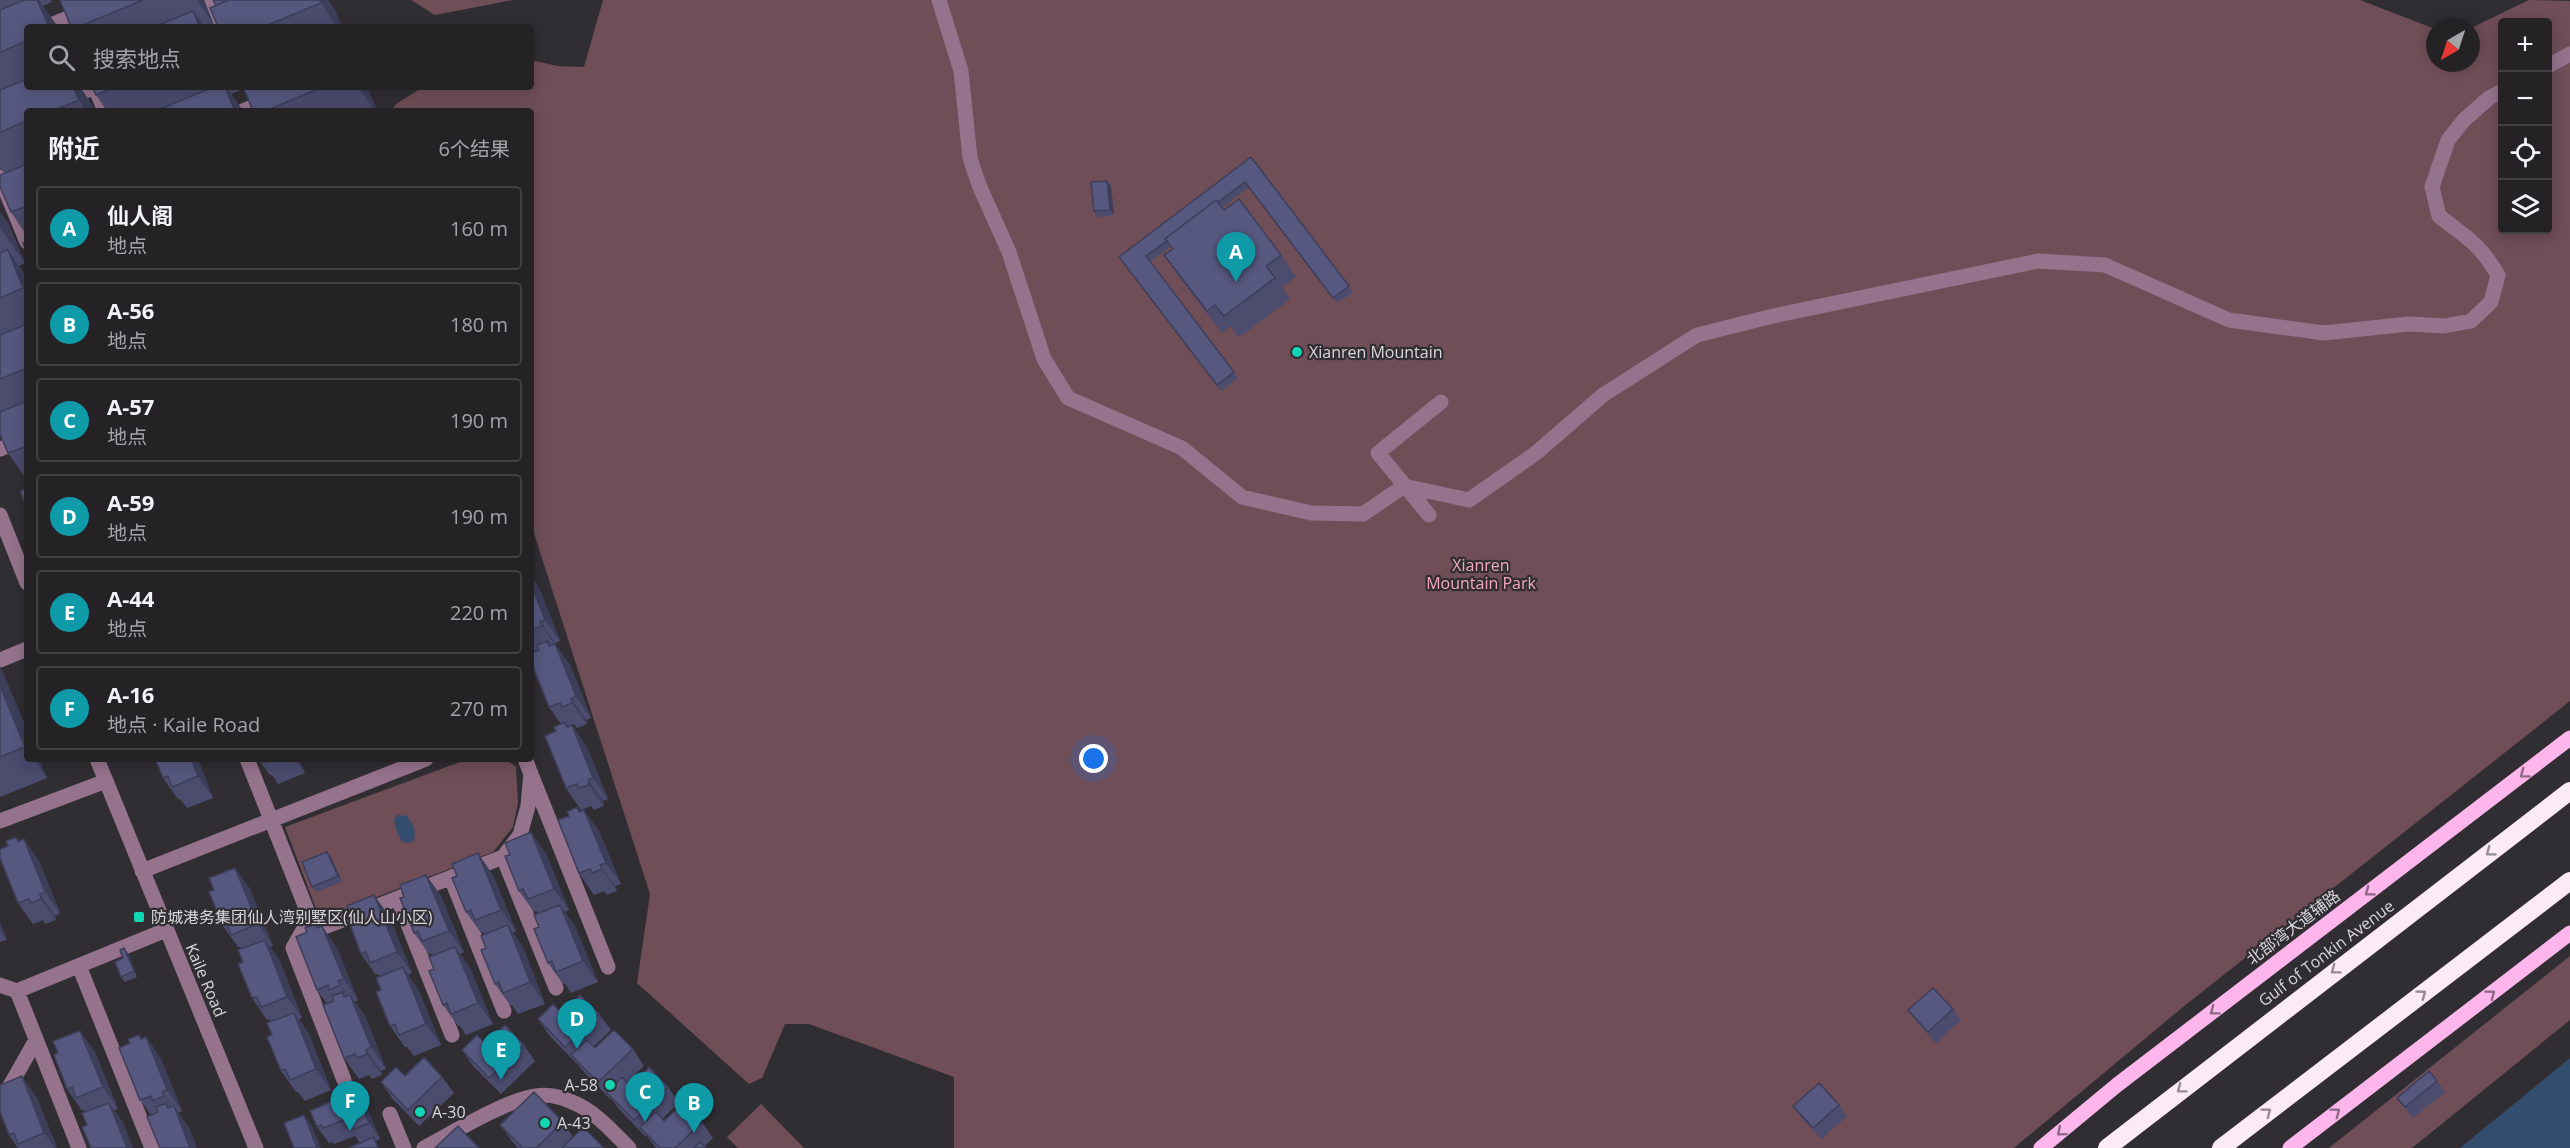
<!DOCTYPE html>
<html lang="zh">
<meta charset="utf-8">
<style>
:root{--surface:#252226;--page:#312f32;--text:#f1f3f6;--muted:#a3a4a7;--line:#423f43;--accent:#12d5b4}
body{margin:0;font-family:"Open Sans","Noto Sans SC",sans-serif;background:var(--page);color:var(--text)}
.controls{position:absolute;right:18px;top:18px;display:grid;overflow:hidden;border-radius:6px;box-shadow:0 3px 15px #0003}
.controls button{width:54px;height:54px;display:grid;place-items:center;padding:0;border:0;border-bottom:2px solid var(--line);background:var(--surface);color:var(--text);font:30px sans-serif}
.compass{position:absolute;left:2426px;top:18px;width:54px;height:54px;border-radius:50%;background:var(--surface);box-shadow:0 3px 15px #0003;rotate:219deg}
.you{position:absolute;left:1094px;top:759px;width:21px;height:21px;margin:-15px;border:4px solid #fff;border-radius:50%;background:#1a73e8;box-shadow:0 0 0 9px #1a73e833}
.badge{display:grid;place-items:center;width:39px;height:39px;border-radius:50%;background:var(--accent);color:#fff;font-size:20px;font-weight:700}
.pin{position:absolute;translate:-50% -50px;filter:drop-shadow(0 2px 3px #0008)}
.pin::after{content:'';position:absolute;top:32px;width:21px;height:18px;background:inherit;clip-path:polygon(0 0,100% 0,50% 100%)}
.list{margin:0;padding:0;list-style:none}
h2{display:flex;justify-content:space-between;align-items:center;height:78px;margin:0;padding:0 24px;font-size:26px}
h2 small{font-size:20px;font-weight:400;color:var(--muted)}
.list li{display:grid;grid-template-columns:39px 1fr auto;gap:18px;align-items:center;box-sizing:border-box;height:84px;margin:0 12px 12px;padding:0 12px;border:2px solid var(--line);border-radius:6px}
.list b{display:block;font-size:22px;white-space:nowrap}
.list p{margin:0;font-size:20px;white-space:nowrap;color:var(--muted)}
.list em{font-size:20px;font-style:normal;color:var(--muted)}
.icon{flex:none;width:33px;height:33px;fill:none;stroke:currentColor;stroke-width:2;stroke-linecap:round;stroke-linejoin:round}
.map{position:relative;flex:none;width:2570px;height:1148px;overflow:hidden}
.search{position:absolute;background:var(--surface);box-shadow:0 3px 15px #0003;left:24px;top:24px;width:510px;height:66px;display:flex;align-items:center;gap:15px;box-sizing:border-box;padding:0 21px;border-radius:6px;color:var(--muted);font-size:22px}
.panel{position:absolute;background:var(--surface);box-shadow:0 3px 15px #0003;left:24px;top:108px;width:510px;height:654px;border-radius:6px}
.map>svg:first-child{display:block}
.green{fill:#6f4e57;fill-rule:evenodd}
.water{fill:#334d6e}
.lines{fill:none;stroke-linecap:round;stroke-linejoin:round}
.minor{stroke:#96738d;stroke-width:15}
.major{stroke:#fdb6eb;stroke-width:15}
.highway{stroke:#fceaf7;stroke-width:18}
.wall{fill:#4b4c6e}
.shaded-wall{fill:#3d3e5a}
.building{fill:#575880;stroke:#3d3e5a;stroke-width:1.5}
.oneway{stroke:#8d6b86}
.oneway2{stroke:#968c95}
.poi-dot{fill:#12d5b4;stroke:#312e33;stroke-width:2}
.labels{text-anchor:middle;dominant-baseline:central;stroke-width:4.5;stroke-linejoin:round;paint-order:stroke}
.poi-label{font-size:16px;fill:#d9d7da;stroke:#312e33;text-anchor:start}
.park-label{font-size:16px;fill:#f5a8bc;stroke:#312e33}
.street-label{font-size:16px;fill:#d9d7da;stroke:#312e33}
</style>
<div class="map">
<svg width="2570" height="1148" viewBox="0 0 2570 1148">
<rect width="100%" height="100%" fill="#312e33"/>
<path class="green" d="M411 0H513L435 15Z
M603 0H2360L2435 29V63H2471V28L2529 0 2570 1V701L2183 1007 2014 1148H954V1077L809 1024H785L762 1078 749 1084 637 983 650 894 531 524V111H391L396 104 423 87H531V60L557 66 584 67ZM2502 22H2548V230H2502Z
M468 759H506L516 767 518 803 513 827 493 852 320 919 285 827Z
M2570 956V1020L2412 1148H2329Z
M761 1104 804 1148H738L727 1137Z"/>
<path class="water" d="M397 815 407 816C414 825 416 830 414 841L409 843 402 842 397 832 394 820Z
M2570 1058V1148H2460Z"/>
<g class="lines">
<path class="minor" d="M211 0 222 27
M939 0 961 71 970 158 979 185 1009 252 1044 359 1068 398 1182 448 1242 497 1311 513 1363 514 1404 486 1469 500 1536 453 1603 395 1697 335 1773 316 2038 261 2105 265 2229 320 2324 333 2409 324 2444 326 2471 321 2491 302 2498 275C2479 243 2467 238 2439 216L2432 187 2448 140 2464 120 2489 98 2502 91
M46 27 112 0
M2548 66 2570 54
M95 87 105 111
M37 111 95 87
M243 111 301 87
M0 177 27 242
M0 449 27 438
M0 515 27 583
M1429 515 1378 453 1441 402
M0 660 27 649
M97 759 256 1148
M247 759 310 918 327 926 503 857 520 835 528 806 531 773
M525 759 608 967
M0 821 106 781
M503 857 556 988
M142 871 426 759
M451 878 504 1011
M398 899 452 1035
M310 918 293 948 344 1080
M79 966 152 1148
M0 985 17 991 166 930
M17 991 79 1148
M0 1103 36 1040
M390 1114 404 1148
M424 1148C452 1133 506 1100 536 1096 548 1094 561 1097 572 1102 595 1111 612 1131 629 1148"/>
<path class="major" d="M2041 1148 2117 1085 2570 738
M2290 1148 2570 933"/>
<path class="highway" d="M2107 1148 2570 791
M2221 1148 2570 881"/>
</g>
<path class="wall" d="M0 0H51L52 2 43 6 27 27V87H80L93 106 95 111H27V236L11 212 4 173 0 168Z
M60 0H204L214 25 209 27H71Z
M328 0 335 10 342 27H218L216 6Z
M92 87H237L239 91 231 94 243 111H107L96 95Z
M243 87H367L377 111H253Z
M1251 157 1353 292 1337 303 1249 187 1222 208 1224 210 1281 255 1296 277 1282 287 1290 299 1239 337 1230 326 1222 333 1179 277 1164 255 1172 249 1171 246 1150 262 1238 378 1221 391 1119 257Z
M1111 186 1114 215 1097 217 1094 211Z
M0 212 9 225 25 263 19 266 27 278V480L8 453 0 434Z
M531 577 539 588 560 641 555 643V645L570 665 591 718 586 720 587 724 577 728 574 724 572 725 587 747 608 799 603 801 604 806 594 810 591 806 581 810 566 788 556 731 561 724 549 707 539 650 533 651 531 648Z
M0 666 27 730V759H39L47 778 0 797Z
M155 759H198L213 798 187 808 180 799H178L163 778Z
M258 759H299L305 773 278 784 272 775H270Z
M580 812 599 831 621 884 615 886 617 891 607 895 604 891 594 895 579 873Z
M19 841 39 861 60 913 55 916 56 920 45 924 43 920 33 924 18 903Z
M546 854 569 910 565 912 575 926 598 982 571 993 565 984H563L548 963 539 927 538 913 536 911 534 912 519 891Z
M331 857 342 882 316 892 312 887Z
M235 868 250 889 273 946 270 947 280 961 302 1018 299 1019 309 1034 331 1090 305 1101 298 1092H296L281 1071 272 1035 271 1022 269 1019 267 1020 252 998 243 962 241 949 240 947H238L223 926 214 890Z
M426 875 441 896 464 952 460 954 470 968 493 1024 466 1035 460 1026H458L443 1005 434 969 432 956 431 953 429 954 414 933 404 897Z
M493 875 516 931 513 933 523 947 545 1004 518 1014 512 1005H510L495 984 486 948 485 935 483 932 481 933 466 912Z
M374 895 389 916 412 973 408 975 418 989 441 1045 414 1056 407 1047H405L390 1026 381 990 380 977 378 974 376 975 361 954 352 917Z
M0 923 7 940 0 942Z
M315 924 337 948 358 1000 355 1002 365 1016 386 1069 381 1071 382 1075 372 1079 369 1075 359 1079 344 1058 327 1004 317 990 307 932Z
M128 953 137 977 125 982 121 977 123 958Z
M1953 1009 1961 1020 1936 1043 1916 1021 1908 1010Z
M562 1013 599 1014 611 1030 593 1047 595 1048 633 1049 644 1066 627 1082 630 1086 668 1087 679 1103 662 1119 664 1121 702 1122 713 1138 705 1146 706 1148H656L646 1135 645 1136 618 1108 611 1098 610 1099 583 1071 577 1063H576L549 1035 538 1019Z
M80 1031 95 1052 118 1109 114 1110 124 1124 87 1125 86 1112 84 1110 82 1111 67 1089 58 1053Z
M139 1035 142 1039 146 1037 161 1059 182 1111 178 1113 189 1128 197 1148H160L151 1115 140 1100 130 1043Z
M486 1044 524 1045 535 1061 501 1094 473 1066 462 1050Z
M442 1077 454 1093 419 1126 392 1098 381 1082Z
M2437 1081 2445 1092 2413 1118 2397 1098Z
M355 1091 367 1108 380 1139 376 1141 360 1143 355 1136 334 1144 332 1142 329 1143 317 1127Z
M37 1098 57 1148H18L9 1135Z
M1839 1105 1847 1116 1821 1139 1801 1117 1793 1106Z
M563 1122 573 1137 604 1148H518L512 1141 500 1125Z"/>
<path class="shaded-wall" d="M37 0H39L58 27H49Z
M197 0H204L214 25Z
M319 0H328L335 10 342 27H337Z
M193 11 205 27H200Z
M73 87H80L93 106 95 111H86L79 100Z
M225 87H226L243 111H235Z
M358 87H367L377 111H375Z
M1107 181 1111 186 1114 215 1110 210Z
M0 212 9 225 25 263 0 228Z
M8 250 27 278V293L23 288Z
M531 577 539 588 560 641 545 620 531 585Z
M540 621 570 665 591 718 576 696 548 641 562 661 556 646 542 626Z
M0 666 27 730V749L0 686Z
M571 699 586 720 587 724 572 703Z
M565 722 579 743 572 725 587 747 608 799 593 778Z
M34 759H39L47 778Z
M191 759H198L213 798 198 776Z
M295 759H299L305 773Z
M588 780 603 801 604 806 589 785Z
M577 807 592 828 584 810 599 831 621 884 606 863Z
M531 832 546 854 569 910 554 889Z
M16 837 31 858 24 839 39 861 60 913 45 892Z
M327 852 331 857 342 882 338 876Z
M478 853 493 875 516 931 501 910Z
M600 865 615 886 617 891 602 869Z
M235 868 250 889 273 946 258 924Z
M426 875 441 896 464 952 449 931Z
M40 894 55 916 56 920 41 899Z
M374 895 389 916 412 973 397 952Z
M560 905 575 926 598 982 583 961Z
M0 923 7 940 0 930Z
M315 924 329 944 322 926 337 948 358 1000 344 979Z
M508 925 523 947 545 1004 530 982Z
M265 940 280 961 302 1018 287 997Z
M455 947 470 968 493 1024 478 1003Z
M124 948 128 953 137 977 134 971Z
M403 967 418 989 441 1045 426 1024Z
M338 981 352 1001 350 995 365 1016 386 1069 371 1047 343 992 356 1012 354 1005 340 985Z
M294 1013 309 1034 331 1090 316 1069Z
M80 1031 95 1052 118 1109 103 1087Z
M139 1035 153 1055 146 1037 161 1059 182 1111 167 1090Z
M366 1050 381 1071 382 1075 367 1054Z
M22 1076 37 1098 57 1148H55L44 1133Z
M355 1091 367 1108 380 1139 369 1123Z
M162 1092 176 1113 174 1106 189 1128 197 1148H190L166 1103 181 1124 178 1117 164 1096Z
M109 1103 124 1124 133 1148H127Z
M304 1115 312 1126 321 1148H317Z"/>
<path class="building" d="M24 0H37L49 27H27V41L0 52V10Z
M60 0H143L78 27H71Z
M213 0H229L216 5Z
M229 0H319L321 3 263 27H218L210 8Z
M193 11 200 27H154Z
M27 79V87H73L79 100 52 111H27V121L0 132V90Z
M92 87H116L96 95Z
M214 87H225L235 111H155Z
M243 87H323L265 111H253Z
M1251 157 1349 286 1333 298 1245 182 1218 202 1216 200 1165 239 1167 241 1146 256 1234 372 1217 385 1119 257Z
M27 164V206L11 212 0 187V175Z
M1107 181 1110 210 1094 211 1091 182Z
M1239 199 1281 255 1266 266 1275 278 1224 316 1215 305 1207 311 1164 255 1173 249 1165 239 1216 200 1224 210Z
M27 242V252L23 243Z
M8 250 23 288 0 298V253Z
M27 324V368L0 379V335Z
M27 401V446L8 453 0 434V412Z
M27 488V510L20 491Z
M531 584 545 620 540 621 542 626 531 630Z
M548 641 549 646 555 644 576 696 571 699 572 703 562 707 560 703 549 707 531 662V653L539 650 537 645Z
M0 686 25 747 0 757Z
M565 722 567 727 572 725 593 778 588 780 589 785 579 788 577 784 566 788 545 736 556 731 554 727Z
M155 759H191L198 776 172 787 168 776 163 778Z
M262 759H273L263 763Z
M577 807 579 812 584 810 606 863 600 865 602 869 592 873 590 869 579 873 558 820 569 816 567 812Z
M531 832 554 889 528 899 523 889 519 891 505 856 510 855 505 843Z
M16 837 18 842 24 839 45 892 40 894 41 899 31 903 29 899 18 903 0 858V849L8 846 6 841Z
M327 852 338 876 312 887 302 862Z
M478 853 501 910 475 920 471 910 466 912 452 878 457 876 452 864Z
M235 868 258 924 231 935 227 924 223 926 209 892 214 890 209 878Z
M426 875 449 931 422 941 418 931 414 933 400 898 404 897 400 885Z
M374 895 397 952 370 963 366 952 361 954 348 919 352 917 347 906Z
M560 905 583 961 556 972 552 961 548 963 534 929 539 927 534 915Z
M315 924 317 928 322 926 344 979 338 981 340 985 329 990 328 985 317 990 296 937 307 932 305 928Z
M508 925 530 982 503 993 499 982 495 984 481 950 486 948 481 936Z
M265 940 287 997 261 1007 257 997 252 998 238 964 243 962 238 950Z
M455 947 478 1003 451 1014 447 1003 443 1005 429 971 434 969 429 957Z
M124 948 134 971 121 977 115 962 123 958 120 950Z
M403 967 426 1024 399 1035 395 1024 390 1026 376 992 381 990 376 978Z
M1933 988 1953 1009 1928 1032 1908 1010Z
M343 992 344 997 350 995 371 1047 366 1050 367 1054 357 1058 355 1054 344 1058 323 1005 334 1001 332 996Z
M580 995 599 1014 565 1047 538 1019 553 1004 562 1013Z
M294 1013 316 1069 290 1080 285 1069 281 1071 267 1037 272 1035 267 1023Z
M505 1025 524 1045 489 1078 462 1050 477 1035 486 1044Z
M614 1030 633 1049 598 1082 571 1055 587 1040 595 1048Z
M80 1031 103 1087 76 1098 72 1087 67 1089 54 1055 58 1053 53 1041Z
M139 1035 141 1039 146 1037 167 1090 162 1092 164 1096 153 1101 151 1096 140 1100 119 1048 130 1043 128 1039Z
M424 1057 442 1077 408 1110 381 1082 396 1067 405 1076Z
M649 1067 668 1087 634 1120 606 1092 622 1077 630 1086Z
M2429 1071 2437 1081 2405 1107 2397 1098Z
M22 1076 44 1133 18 1144 14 1133 9 1135 0 1112V1085Z
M1819 1083 1839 1105 1813 1128 1793 1106Z
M355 1091 369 1123 351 1130 346 1119 323 1128 321 1125 317 1127 310 1111Z
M534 1092 563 1122 536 1148H523L500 1125Z
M109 1103 127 1148H91L82 1127 87 1125 82 1113Z
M166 1103 168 1108 174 1106 190 1148H160L147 1117 158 1112 156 1107Z
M683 1103 702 1122 675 1148H660L640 1127 656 1112 664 1121Z
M304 1115 317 1148H294L284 1123Z
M458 1126 479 1148H435Z
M583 1127 604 1148H562Z
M374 1137 378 1148H349Z
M700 1142 706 1148H694Z"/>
<defs><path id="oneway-chevron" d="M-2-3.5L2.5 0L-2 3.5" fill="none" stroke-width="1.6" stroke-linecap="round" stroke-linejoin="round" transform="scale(1.5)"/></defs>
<g class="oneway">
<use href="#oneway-chevron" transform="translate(2524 774) rotate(143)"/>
<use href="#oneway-chevron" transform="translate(2369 892) rotate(143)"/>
<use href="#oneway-chevron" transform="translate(2491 994) rotate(-37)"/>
<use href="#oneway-chevron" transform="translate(2214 1011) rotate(143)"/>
<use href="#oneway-chevron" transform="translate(2336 1112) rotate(-37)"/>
<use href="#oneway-chevron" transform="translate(2061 1132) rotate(140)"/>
</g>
<g class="oneway2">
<use href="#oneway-chevron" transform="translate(2490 852) rotate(143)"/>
<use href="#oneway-chevron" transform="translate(2335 970) rotate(143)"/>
<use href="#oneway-chevron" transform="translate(2422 994) rotate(-37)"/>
<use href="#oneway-chevron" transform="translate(2181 1089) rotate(143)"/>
<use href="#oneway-chevron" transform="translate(2267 1112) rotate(-37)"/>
</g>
<g class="poi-dot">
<circle cx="1297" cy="352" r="6"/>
<rect x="133" y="911" width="12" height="12" rx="3"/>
<circle cx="610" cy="1085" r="6"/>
<circle cx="420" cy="1112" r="6"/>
<circle cx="545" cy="1123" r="6"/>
</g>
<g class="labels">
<g class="poi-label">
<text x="1309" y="352">Xianren Mountain</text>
<text x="151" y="917">防城港务集团仙人湾别墅区(仙人山小区)</text>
<text x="598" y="1085" text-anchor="end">A-58</text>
<text x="432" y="1112">A-30</text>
<text x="557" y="1123">A-43</text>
</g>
<g class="park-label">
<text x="1481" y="565">Xianren<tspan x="1481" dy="18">Mountain Park</tspan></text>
</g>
<g class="street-label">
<text transform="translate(2293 927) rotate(-37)">北部湾大道辅路</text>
<text transform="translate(2326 953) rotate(-37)">Gulf of Tonkin Avenue</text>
<text transform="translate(206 980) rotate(67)">Kaile Road</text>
</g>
</g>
</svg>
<div class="controls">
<button>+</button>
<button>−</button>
<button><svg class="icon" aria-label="locate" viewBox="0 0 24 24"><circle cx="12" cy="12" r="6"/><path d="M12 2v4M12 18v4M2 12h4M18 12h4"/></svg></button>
<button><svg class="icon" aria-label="layers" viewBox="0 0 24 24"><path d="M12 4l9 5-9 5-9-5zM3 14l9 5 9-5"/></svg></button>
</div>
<svg class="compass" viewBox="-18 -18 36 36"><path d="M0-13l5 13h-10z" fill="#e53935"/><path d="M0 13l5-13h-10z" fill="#a3a4a7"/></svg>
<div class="you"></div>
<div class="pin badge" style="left:1236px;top:282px;background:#0f9aa8">A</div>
<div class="pin badge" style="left:694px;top:1133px;background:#0f9aa8">B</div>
<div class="pin badge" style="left:645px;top:1122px;background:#0f9aa8">C</div>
<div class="pin badge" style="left:577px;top:1049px;background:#0f9aa8">D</div>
<div class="pin badge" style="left:501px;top:1080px;background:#0f9aa8">E</div>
<div class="pin badge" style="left:350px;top:1131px;background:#0f9aa8">F</div>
<div class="search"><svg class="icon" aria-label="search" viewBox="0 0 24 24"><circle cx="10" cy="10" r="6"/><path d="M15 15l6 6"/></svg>搜索地点</div>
<section class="panel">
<h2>附近<small>6个结果</small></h2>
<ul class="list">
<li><span class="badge" style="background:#0f9aa8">A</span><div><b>仙人阁</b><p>地点</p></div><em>160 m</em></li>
<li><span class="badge" style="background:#0f9aa8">B</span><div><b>A-56</b><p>地点</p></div><em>180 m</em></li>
<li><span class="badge" style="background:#0f9aa8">C</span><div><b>A-57</b><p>地点</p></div><em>190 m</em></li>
<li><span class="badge" style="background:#0f9aa8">D</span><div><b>A-59</b><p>地点</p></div><em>190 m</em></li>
<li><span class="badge" style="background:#0f9aa8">E</span><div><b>A-44</b><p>地点</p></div><em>220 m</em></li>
<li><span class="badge" style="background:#0f9aa8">F</span><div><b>A-16</b><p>地点 · Kaile Road</p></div><em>270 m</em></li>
</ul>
</section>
</div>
